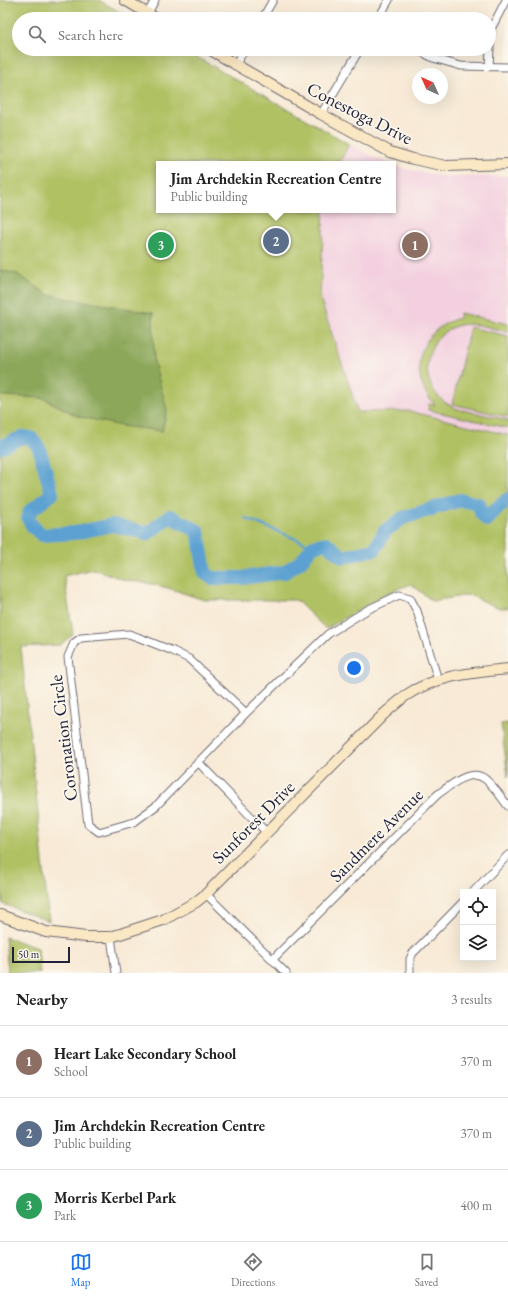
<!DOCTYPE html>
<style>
:root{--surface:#fff;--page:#f2f2f2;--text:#222;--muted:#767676;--line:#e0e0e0;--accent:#1a73e8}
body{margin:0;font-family:"EB Garamond",serif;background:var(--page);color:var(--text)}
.controls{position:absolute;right:12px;bottom:12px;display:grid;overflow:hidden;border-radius:0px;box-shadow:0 4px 16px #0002}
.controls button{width:36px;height:36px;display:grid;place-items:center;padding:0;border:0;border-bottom:1px solid var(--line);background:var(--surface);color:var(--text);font:20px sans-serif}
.compass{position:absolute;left:412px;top:68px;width:36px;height:36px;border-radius:50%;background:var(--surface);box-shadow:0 4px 16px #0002;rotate:315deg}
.scale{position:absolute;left:12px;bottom:10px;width:58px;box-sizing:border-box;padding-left:4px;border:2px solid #22223b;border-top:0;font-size:11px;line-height:14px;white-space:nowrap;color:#22223b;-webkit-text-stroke:3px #fbf7ec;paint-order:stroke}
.you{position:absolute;left:354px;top:668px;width:14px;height:14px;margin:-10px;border:3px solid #fff;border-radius:50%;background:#1a73e8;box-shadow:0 0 0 6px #1a73e833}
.badge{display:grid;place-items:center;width:26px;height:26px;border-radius:50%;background:var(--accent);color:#fff;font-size:13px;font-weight:700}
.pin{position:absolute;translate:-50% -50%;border:2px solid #fff;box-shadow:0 1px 4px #0006}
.popup{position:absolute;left:156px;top:161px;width:240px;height:52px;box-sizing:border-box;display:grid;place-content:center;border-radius:0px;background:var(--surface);filter:drop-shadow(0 1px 3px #0005);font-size:13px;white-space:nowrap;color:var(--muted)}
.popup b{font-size:15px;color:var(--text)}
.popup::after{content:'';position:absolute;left:50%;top:100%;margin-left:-8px;border:8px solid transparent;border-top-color:var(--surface)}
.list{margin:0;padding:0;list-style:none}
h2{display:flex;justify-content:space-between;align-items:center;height:52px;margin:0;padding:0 16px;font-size:17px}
h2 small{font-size:13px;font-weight:400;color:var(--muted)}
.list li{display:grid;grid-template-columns:26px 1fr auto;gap:12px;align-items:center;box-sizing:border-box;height:72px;padding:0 16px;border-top:1px solid var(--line)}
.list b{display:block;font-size:15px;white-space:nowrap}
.list p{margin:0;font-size:13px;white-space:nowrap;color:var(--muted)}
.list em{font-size:13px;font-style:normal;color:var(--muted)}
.icon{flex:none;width:22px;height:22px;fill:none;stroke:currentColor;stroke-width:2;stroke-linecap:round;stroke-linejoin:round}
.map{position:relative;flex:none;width:508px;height:973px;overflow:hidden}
.search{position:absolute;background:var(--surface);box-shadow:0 4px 16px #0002;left:12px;right:12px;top:12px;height:44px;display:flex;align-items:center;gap:10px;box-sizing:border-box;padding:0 14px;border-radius:22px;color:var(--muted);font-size:15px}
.sheet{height:268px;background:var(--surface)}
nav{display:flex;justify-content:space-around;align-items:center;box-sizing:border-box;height:56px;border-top:1px solid var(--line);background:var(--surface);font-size:11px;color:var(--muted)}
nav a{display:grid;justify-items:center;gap:2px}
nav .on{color:var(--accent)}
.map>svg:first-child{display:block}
.built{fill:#f3cfdf}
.green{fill:#b0c164;stroke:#697250}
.forest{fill:#8ca75a;stroke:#57644a}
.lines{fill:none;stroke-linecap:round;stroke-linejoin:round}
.stream{stroke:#5ca1d1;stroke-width:2.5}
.river{stroke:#5ca1d1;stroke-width:14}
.street-casing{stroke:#6d6871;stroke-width:9}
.secondary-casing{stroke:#6d6871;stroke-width:12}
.street{stroke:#fff;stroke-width:7}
.secondary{stroke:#fae7c3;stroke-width:10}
.labels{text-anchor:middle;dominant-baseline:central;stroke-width:3.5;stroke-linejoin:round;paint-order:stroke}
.street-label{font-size:18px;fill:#22223b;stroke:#fbf7ec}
</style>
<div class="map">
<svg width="508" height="973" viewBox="0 0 508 973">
<rect width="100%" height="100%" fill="#fbf7ec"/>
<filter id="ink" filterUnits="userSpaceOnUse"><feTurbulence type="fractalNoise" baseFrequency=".025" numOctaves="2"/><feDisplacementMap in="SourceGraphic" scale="8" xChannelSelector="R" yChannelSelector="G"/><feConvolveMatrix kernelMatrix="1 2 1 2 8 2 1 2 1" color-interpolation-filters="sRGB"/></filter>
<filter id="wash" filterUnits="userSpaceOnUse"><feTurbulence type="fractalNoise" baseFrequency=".012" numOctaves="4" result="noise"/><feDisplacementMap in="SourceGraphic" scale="16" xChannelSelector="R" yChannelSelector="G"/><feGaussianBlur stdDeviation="0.9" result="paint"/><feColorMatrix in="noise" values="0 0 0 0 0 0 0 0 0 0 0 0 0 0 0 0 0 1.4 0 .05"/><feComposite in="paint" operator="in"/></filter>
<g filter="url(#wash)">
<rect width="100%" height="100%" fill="#f8ead6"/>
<path class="built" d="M349 144 376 158 391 164H339Z
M393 165 409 170 447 177 508 176V435L409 411 358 412 320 298 324 210H393Z"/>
<path class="green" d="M0 0H99L132 19H19V49H183L349 144 339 164H159V210H324L320 298 358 412 409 411 508 435V608H499L469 595 432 601 411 584 387 593 326 629 296 600H204L168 588 151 584 125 580 93 569 64 576 73 634 60 645 21 647 49 921 3 904 0 869Z
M460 313 508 324V332C493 329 475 322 460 325 428 333 416 375 440 398 445 403 451 406 458 409L508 420V428L428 410 429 404 435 405C406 374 418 330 459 318Z
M470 327 508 336V417L452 404Z
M508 723V777L501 724Z
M5 937 38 948 40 973H8Z"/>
<path class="forest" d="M0 270 17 274 49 295 153 313 154 362 167 410 162 431 121 426 77 416 43 398 3 396 0 393Z"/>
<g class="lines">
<path class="stream" d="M245 518 313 546"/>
<path class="river" d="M0 447 22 437 31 438 39 448 52 494 30 511 28 518 33 527 42 535 75 533 112 525 142 532 147 534 170 516 198 531 205 573 212 578H242L285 572 301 561 313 546 326 543 343 557 375 549 385 531 403 518 460 500 479 504 481 513 487 520 496 509 508 499"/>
</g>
</g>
<g filter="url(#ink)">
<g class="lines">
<g class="street-casing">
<path id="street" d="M148 13 155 0
M262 19 273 0
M378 19 389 0
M416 49 433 58 461 66 508 67
M236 64 245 49
M489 67 491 29 506 0
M321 114 360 49
M246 713 189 659 173 651 140 638 129 634 81 638 74 643 68 657 88 824 99 832 134 822 156 806 246 713 328 634 367 610 399 595 410 598 417 611 438 680
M198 762 266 832
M473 892 508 855
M206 894 286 973
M111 937 116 973
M272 960 437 795C448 787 471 767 485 779 494 786 501 797 508 806
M410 973V959L413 953 463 902"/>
</g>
<g class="secondary-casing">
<path id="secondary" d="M125 0 157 19
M209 49 321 114 390 152 413 159 446 166 508 164
M0 915 46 932 86 937H111L163 920 196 902 206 894 384 714C391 708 398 702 405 696 436 675 472 673 508 669"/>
</g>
<use href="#street" class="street"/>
<use href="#secondary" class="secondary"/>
</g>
</g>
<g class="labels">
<g class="street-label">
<text transform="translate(360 113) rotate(27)">Conestoga Drive</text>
<text transform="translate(63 738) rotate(-97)">Coronation Circle</text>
<text transform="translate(253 822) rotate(-45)">Sunforest Drive</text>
<text transform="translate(376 835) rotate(-45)">Sandmere Avenue</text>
</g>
</g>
</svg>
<div class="controls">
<button><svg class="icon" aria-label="locate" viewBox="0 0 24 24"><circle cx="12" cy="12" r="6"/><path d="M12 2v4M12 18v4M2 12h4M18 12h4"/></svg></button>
<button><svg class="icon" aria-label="layers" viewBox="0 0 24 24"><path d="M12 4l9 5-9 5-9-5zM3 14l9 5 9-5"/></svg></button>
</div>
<svg class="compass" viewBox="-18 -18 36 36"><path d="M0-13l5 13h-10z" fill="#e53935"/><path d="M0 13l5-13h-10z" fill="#767676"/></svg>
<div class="scale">50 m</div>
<div class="you"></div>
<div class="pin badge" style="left:415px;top:245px;background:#8d6e63">1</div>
<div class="pin badge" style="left:276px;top:241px;background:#5c6f8a">2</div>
<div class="popup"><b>Jim Archdekin Recreation Centre</b>Public building</div>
<div class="pin badge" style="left:161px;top:245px;background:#2e9e5b">3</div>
<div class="search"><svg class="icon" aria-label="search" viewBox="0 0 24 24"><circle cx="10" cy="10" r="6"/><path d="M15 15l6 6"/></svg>Search here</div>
</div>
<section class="sheet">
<h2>Nearby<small>3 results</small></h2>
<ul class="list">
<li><span class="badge" style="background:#8d6e63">1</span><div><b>Heart Lake Secondary School</b><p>School</p></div><em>370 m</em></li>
<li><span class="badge" style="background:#5c6f8a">2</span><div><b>Jim Archdekin Recreation Centre</b><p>Public building</p></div><em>370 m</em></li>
<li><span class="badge" style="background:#2e9e5b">3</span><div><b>Morris Kerbel Park</b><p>Park</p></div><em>400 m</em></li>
</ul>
</section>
<nav>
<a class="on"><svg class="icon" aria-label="map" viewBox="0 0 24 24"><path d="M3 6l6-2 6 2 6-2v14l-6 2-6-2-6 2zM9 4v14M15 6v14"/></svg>Map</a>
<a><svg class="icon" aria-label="directions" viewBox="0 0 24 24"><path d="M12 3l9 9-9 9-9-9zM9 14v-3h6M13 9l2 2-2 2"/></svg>Directions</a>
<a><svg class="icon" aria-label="saved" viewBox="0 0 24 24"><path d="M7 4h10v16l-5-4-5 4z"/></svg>Saved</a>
</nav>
